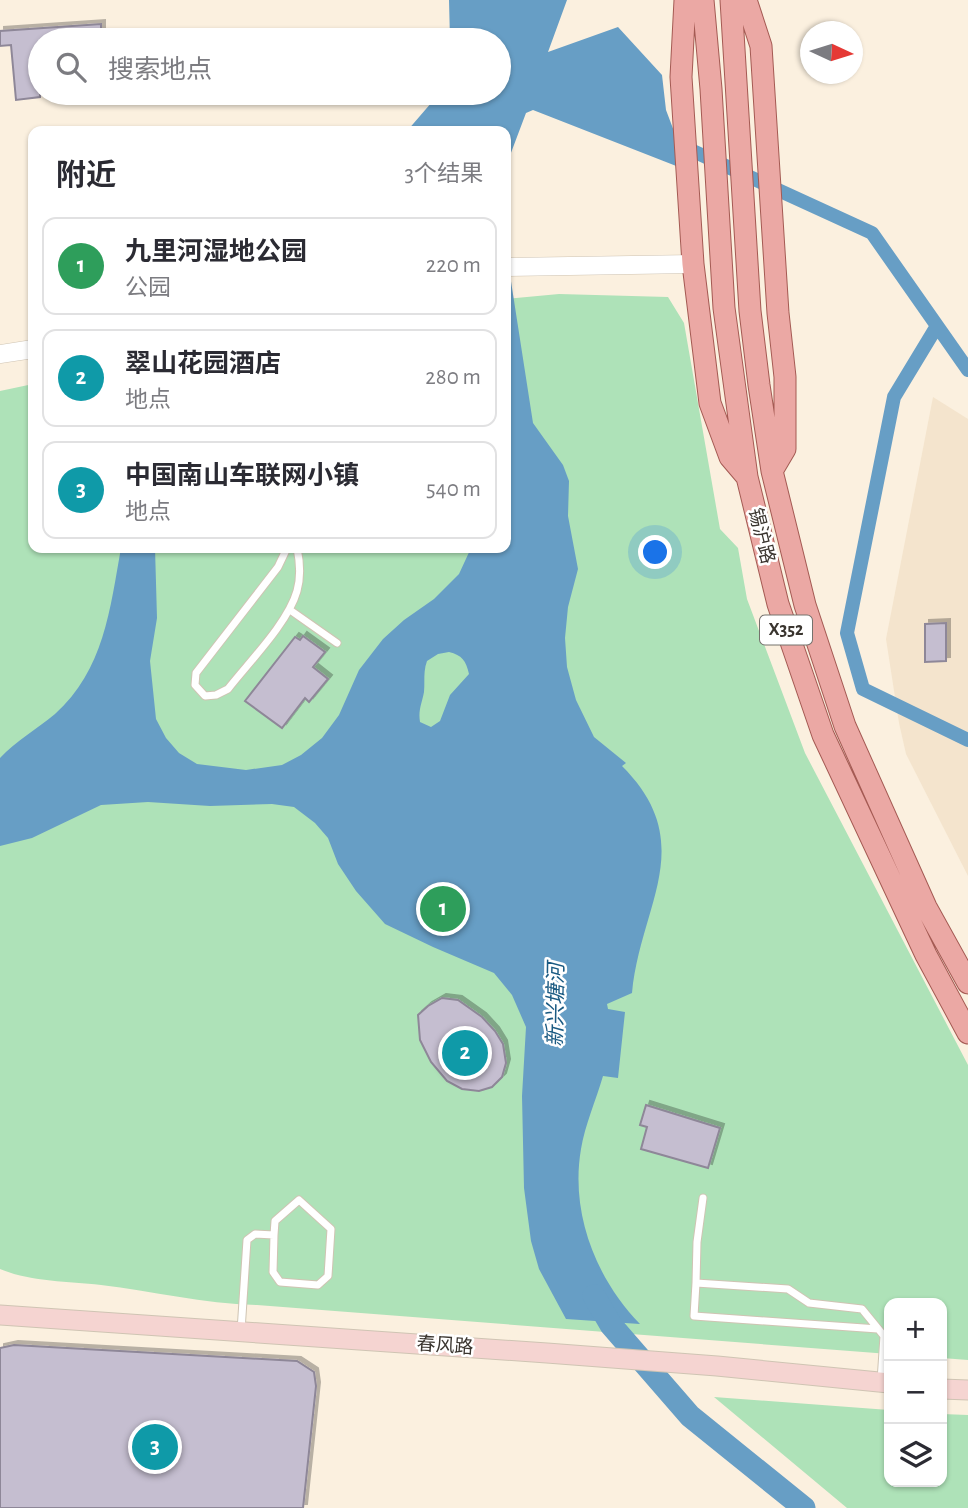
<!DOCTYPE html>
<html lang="zh">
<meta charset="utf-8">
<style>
:root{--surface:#fff;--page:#f7f7f7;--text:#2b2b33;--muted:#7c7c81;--line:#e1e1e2;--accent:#4f7129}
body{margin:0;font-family:"Alegreya Sans","Noto Sans SC",sans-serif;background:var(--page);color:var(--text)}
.controls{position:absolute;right:21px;bottom:21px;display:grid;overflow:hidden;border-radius:14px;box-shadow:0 2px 5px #0004}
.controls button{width:63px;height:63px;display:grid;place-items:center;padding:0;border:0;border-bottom:2px solid var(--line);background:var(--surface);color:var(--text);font:35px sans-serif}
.compass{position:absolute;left:800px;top:21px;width:63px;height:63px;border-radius:50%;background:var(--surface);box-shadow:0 2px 5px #0004;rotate:94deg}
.you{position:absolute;left:656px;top:553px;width:24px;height:24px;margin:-18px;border:5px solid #fff;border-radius:50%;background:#1a73e8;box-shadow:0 0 0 10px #1a73e833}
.badge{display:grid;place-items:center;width:46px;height:46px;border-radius:50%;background:var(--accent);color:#fff;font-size:23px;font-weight:700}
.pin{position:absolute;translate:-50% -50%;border:4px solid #fff;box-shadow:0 2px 7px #0006}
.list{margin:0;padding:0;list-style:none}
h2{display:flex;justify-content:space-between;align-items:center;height:91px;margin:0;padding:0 28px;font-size:30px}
h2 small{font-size:23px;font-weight:400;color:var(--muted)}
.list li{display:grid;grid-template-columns:46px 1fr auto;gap:21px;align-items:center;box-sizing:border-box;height:98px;margin:0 14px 14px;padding:0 14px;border:2px solid var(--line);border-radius:14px}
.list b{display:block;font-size:26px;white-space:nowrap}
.list p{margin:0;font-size:23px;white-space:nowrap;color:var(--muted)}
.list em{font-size:23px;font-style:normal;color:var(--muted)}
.icon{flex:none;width:38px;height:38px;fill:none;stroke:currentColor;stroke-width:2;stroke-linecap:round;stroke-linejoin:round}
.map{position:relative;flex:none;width:968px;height:1508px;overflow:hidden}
.search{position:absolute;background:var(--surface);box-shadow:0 2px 5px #0004;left:28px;top:28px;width:483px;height:77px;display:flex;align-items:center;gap:18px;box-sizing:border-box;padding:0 24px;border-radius:38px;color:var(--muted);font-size:26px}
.panel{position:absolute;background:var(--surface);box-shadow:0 2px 5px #0004;left:28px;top:126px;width:483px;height:427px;border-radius:14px}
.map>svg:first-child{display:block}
.built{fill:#f4e4cd}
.green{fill:#aee2b8}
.water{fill:#679ec5;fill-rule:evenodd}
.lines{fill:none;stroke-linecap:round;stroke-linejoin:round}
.canal{stroke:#679ec5;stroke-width:14}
.river{stroke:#679ec5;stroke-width:23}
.building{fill:#c5bed0;stroke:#8e8798;stroke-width:2;filter:url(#shadow)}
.service-casing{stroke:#cfc4b3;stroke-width:9}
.tertiary-casing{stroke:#cfc4b3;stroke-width:19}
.secondary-casing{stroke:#cfc4b3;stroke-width:21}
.primary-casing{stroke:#a45a53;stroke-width:23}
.service{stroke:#fff;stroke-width:7}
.tertiary{stroke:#fff;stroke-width:18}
.secondary{stroke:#f5d4d1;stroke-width:19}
.primary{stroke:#eba8a4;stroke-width:21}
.labels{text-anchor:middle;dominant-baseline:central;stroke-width:5;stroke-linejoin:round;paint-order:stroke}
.shield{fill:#fff;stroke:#75726d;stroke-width:2}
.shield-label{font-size:18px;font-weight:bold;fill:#3a352f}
.street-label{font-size:19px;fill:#3a352f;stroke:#fff}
.water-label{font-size:21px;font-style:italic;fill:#1a5a82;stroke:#fff}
</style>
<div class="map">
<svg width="968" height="1508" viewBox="0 0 968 1508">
<defs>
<filter id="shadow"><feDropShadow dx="4" dy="-4" stdDeviation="0" flood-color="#0004"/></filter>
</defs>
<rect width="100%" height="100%" fill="#fbf0df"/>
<path class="built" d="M933 397 968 419V876L906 754 899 723 886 639Z"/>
<path class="green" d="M559 294 668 297 684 323 720 529 738 548 747 599 805 753 968 1065V1360L942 1358V1303H889V1354L257 1305C204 1304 153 1291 101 1285 67 1281 31 1282 0 1269V391L33 384V548H506V299Z
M714 1397 889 1410V1482H942V1414L968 1415V1508H847Z"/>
<path class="water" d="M449 0H567L548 52 618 27 662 75 666 110 689 171 533 110 526 113 506 166V131H407L432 102 436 93H499V40H450Z
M506 249 533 423 563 465 569 481 568 516 578 569 568 607 565 638 567 667 576 700 594 737 626 763 622 766C700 844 640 905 632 993L607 1004 608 1009 625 1012 618 1078 603 1076C596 1100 585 1125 581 1149 570 1213 596 1279 640 1324L566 1319 539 1269 531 1241 524 1188 522 1096 526 1027 512 995 494 973 433 947 385 924 356 891 338 864 328 838 315 823 294 807 272 804 210 806 148 802 101 805 32 838 0 846V758C16 741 37 729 55 714 104 670 110 609 121 548H155L157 618 150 661 156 719 166 738 179 753 197 764 246 770 282 765 301 755 322 738 339 715 359 670 383 639 404 620 434 599 459 574 471 548H506ZM449 652C462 655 466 661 469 674L450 695 440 721 431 727 420 722C418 710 422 703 424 692 425 681 423 672 427 661L438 654Z"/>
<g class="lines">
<path class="canal" d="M682 146 872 233 968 370
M937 326 894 397 847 633 863 689 968 740"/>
<path class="river" d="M594 1296 611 1325 690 1416 804 1508"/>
</g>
<path class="building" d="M101 24V37L40 40V97L16 100 11 45 0 46V31Z
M946 623V661L925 662V624Z
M303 636 325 652 313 667 328 679 309 702 305 698 282 728 245 701 295 637 300 640Z
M442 998 458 1000 482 1017 495 1031 503 1044 506 1063 502 1077 492 1087 479 1091 462 1089 447 1081 431 1062 420 1040 418 1015 428 1006Z
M646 1105 720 1128 708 1168 641 1149 647 1127 640 1125Z
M14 1345 297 1361 314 1372 316 1386 303 1508H0V1348Z"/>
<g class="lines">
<g class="service-casing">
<path id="service" d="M287 548 278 567 196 673 195 685 205 696 216 695 228 689C249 662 288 623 297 591 301 577 300 562 297 548
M290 610 337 643
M696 1283 697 1242 703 1198
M878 1329 694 1316 696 1283 788 1289 809 1303 862 1309 884 1336 881 1381
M241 1331 247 1240 255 1234 274 1235 273 1272 280 1282 318 1285 328 1276 331 1229 299 1200 275 1221 274 1235"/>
</g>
<g class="tertiary-casing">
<path id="tertiary" d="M506 267 693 264
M0 354 33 349"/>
</g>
<g class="secondary-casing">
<path id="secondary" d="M0 1315 547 1353 717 1366 889 1383
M942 1389 968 1390"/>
</g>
<g class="primary-casing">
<path id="primary" d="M685 0 681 77 693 264 710 403 730 457 747 477
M703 0 711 89 724 308 747 477 778 604 823 735 926 955 968 1033
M731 0 750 311 759 385 772 471 805 605 845 726 926 907 968 983
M746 0 761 46 778 313 785 377V449L772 471"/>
</g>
<use href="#service" class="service"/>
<use href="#tertiary" class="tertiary"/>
<use href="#secondary" class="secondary"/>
<use href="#primary" class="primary"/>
</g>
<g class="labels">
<rect class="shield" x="760" y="615.5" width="52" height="29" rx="5"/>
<g class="shield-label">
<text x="786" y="630">X352</text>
</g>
<g class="street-label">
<text transform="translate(761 536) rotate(76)">锡沪路</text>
<text transform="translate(445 1346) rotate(4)">春风路</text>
</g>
<g class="water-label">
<text transform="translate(556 1005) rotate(-89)">新兴塘河</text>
</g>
</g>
</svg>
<div class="controls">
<button>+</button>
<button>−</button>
<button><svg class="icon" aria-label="layers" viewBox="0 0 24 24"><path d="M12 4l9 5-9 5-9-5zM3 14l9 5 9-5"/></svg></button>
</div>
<svg class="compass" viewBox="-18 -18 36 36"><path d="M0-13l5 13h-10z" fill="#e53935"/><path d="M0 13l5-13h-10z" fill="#7c7c81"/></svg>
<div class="you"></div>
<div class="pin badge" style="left:443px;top:909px;background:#2e9e5b">1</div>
<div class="pin badge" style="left:465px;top:1053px;background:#0f9aa8">2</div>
<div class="pin badge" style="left:155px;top:1447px;background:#0f9aa8">3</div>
<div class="search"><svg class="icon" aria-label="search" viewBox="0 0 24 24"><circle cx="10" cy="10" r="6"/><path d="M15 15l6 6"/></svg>搜索地点</div>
<section class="panel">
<h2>附近<small>3个结果</small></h2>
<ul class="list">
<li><span class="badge" style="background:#2e9e5b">1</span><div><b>九里河湿地公园</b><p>公园</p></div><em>220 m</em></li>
<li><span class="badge" style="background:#0f9aa8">2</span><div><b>翠山花园酒店</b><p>地点</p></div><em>280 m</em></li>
<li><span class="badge" style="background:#0f9aa8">3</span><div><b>中国南山车联网小镇</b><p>地点</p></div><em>540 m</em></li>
</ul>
</section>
</div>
